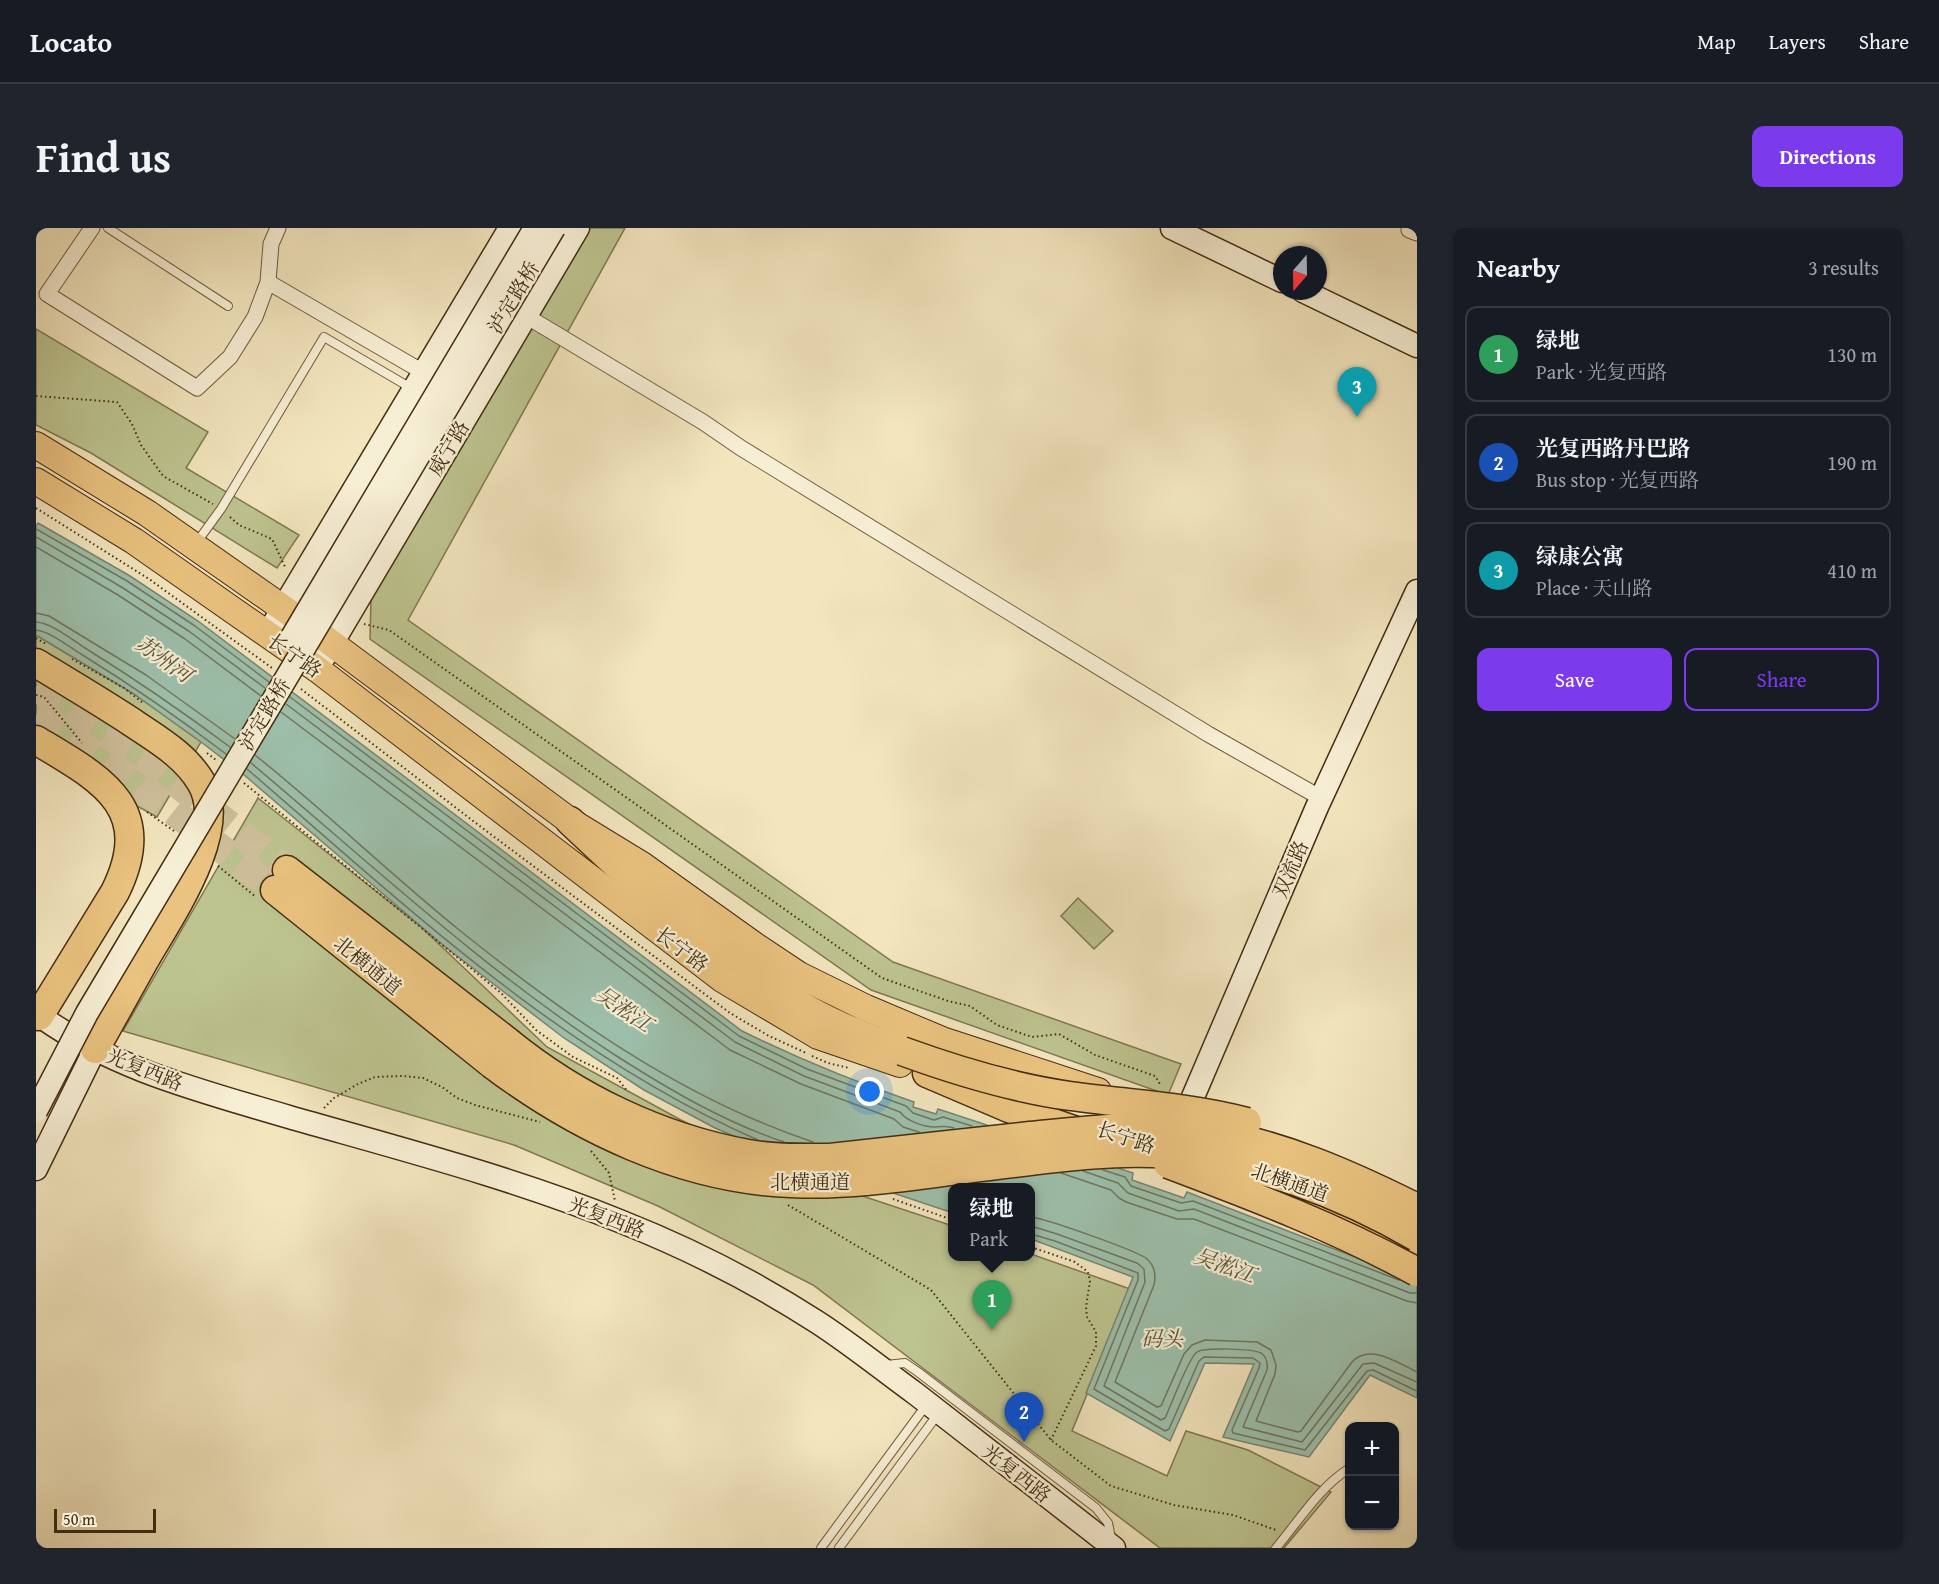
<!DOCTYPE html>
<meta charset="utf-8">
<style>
:root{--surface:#171b24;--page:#20242c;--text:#f1f3f6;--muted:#9ea1a6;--line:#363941;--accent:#7c3aed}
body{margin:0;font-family:"Gentium Book Plus","Noto Serif SC",serif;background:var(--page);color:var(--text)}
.controls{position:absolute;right:18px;bottom:18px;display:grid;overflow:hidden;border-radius:12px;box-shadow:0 2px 4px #0004}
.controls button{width:54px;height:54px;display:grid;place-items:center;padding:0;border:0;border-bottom:2px solid var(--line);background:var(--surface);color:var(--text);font:30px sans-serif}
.compass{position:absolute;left:1237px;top:18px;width:54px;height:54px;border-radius:50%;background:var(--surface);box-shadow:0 2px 4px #0004;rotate:200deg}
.scale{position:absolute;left:18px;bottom:15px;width:102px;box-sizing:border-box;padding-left:6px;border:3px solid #452d10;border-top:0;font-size:16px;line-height:21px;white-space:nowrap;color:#452d10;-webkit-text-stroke:4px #f7efd5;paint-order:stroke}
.you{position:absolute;left:834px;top:864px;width:21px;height:21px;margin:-15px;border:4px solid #fff;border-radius:50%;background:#1a73e8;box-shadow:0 0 0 9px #1a73e833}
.badge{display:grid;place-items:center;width:39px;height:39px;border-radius:50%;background:var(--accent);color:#fff;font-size:20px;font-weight:700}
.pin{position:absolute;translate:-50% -50px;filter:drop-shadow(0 2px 3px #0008)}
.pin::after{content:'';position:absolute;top:32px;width:21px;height:18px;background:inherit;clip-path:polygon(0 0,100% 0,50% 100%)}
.popup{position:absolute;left:912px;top:955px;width:87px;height:78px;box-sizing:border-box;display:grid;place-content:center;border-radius:12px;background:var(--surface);filter:drop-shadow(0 2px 4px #0005);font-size:20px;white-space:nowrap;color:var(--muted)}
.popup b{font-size:22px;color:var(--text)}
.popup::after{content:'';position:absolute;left:50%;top:100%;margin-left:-12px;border:12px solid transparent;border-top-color:var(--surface)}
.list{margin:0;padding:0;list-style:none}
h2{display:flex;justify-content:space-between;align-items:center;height:78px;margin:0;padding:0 24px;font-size:26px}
h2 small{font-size:20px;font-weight:400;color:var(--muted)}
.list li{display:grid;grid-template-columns:39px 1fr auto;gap:18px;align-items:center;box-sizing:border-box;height:96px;margin:0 12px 12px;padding:0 12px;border:2px solid var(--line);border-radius:12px}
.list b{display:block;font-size:22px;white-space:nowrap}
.list p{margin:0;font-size:20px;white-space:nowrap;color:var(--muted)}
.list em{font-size:20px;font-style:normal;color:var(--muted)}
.actions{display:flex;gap:12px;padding:18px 24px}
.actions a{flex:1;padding:14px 0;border:2px solid var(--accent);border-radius:12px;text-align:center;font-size:21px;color:var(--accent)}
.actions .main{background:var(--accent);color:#fff}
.map{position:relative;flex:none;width:1381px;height:1320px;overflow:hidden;border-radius:12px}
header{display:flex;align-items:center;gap:36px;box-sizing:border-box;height:84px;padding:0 30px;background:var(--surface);border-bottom:2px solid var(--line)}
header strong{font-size:28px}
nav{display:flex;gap:33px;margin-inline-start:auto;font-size:21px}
.intro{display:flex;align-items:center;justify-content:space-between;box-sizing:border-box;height:144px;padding:0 36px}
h1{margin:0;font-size:42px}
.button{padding:15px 27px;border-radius:12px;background:var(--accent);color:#fff;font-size:21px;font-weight:700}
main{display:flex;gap:36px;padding:0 36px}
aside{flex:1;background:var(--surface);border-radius:12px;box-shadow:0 2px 4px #0004}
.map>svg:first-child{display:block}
.green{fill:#bdc490;stroke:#817850;stroke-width:1.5}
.water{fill:#9dc0ac;stroke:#7a856e;stroke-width:1.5}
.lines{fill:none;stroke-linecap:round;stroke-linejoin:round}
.shore{stroke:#71765e;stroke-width:1.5}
.highway-tunnel{stroke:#d0c19c;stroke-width:28;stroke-dasharray:28 14;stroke-linecap:butt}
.lane-casing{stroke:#705b3c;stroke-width:10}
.street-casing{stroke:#705b3c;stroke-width:17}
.secondary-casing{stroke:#452d10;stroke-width:25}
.primary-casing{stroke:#452d10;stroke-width:28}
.highway-casing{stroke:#452d10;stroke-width:31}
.path{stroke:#452d10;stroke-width:2;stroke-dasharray:1.5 3;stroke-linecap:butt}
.lane{stroke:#f7efd5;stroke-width:8}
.street{stroke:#f7efd5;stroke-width:15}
.secondary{stroke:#f7efd5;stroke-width:22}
.primary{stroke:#eac380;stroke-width:26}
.highway{stroke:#eac380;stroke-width:28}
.secondary-bridge-casing{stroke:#452d10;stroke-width:25;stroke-linecap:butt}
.highway-bridge-casing{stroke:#452d10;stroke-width:31;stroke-linecap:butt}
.secondary-bridge{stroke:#f7efd5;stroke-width:22}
.highway-bridge{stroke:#eac380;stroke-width:28}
.labels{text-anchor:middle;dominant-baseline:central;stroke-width:4.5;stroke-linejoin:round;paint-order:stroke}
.street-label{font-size:20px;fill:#452d10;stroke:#f7efd5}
.water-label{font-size:21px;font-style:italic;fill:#5b5237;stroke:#f7efd5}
</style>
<header>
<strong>Locato</strong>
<nav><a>Map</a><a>Layers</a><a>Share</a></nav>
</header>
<div class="intro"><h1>Find us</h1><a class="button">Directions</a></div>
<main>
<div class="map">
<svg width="1381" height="1320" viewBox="0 0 1381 1320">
<rect width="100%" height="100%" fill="#f3e6bf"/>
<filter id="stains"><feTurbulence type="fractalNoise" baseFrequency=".00333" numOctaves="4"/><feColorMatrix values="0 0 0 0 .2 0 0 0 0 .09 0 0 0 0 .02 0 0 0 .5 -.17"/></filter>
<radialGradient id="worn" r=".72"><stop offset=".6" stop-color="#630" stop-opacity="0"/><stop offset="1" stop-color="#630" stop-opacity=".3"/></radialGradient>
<path class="green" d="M553 0H589L372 392 857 734 1145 836 1132 867 835 762 334 411 335 371Z
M0 101 172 204 150 240 263 307 241 340 55 225 0 197Z
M0 407 98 466 165 514 121 589 0 523Z
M222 570 384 698 511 819 645 892 748 942 917 998V1028H995V1026L1094 1061 1036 1203 1131 1248 1150 1203 1212 1222 1295 1264 1248 1320H1124L777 1057 622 978 478 917 87 803Z
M1042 670 1077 703 1058 721 1025 688Z"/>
<path class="water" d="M2 295 94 348 162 393 706 803C763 831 819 854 878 874L877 879 900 886 902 881 1097 945 1096 952 1148 970 1151 964 1381 1053V1170L1334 1147 1273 1229 1187 1209 1218 1136 1169 1135 1134 1213 1050 1165 1097 1049 995 1011V960H917V985L734 924 679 900 608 862 528 810 408 718 207 546 165 514 98 466 0 407V298Z"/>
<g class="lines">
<path class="shore" d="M0 301 91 353 159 398 233 454
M0 309 87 360 154 404 229 460
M0 319 82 367 149 411 225 468
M0 385 13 388 110 447 199 511
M0 394C16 395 35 411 49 420 99 451 147 484 194 519
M0 402C15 404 32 418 45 426 95 457 143 490 190 526
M254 469 703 808 771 841 870 878 877 885 898 892 907 889 936 898
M250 476 699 814 768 848 864 884C871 893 887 899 899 899 908 899 909 897 918 900
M245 484 694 822 765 856 858 891 867 899 883 904
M219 527C289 583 353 645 422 701 530 788 645 870 777 914
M215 535C334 635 448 742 579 827 632 861 688 894 748 914
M211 541C370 678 527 827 722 912
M1067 942 1089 949 1095 958 1145 975 1157 973 1363 1052
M1047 943 1082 955 1092 965 1143 983 1158 981 1374 1065H1381
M1025 945 1075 962 1083 970 1090 974 1141 991H1158L1371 1073 1381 1075
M995 989C1008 990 1102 1023 1111 1031 1119 1038 1120 1048 1118 1057L1079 1154 1121 1179 1125 1178 1148 1126 1156 1117 1169 1112 1221 1114 1235 1122 1240 1137 1239 1146 1220 1193 1262 1204 1265 1203 1316 1134C1334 1115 1362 1135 1381 1144
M995 998 1021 1006 1101 1035 1108 1041 1109 1054 1068 1158 1125 1192 1129 1190C1135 1178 1152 1130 1161 1124 1168 1119 1218 1121 1225 1125 1231 1129 1232 1135 1231 1142L1207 1199 1266 1214 1327 1136 1338 1135 1381 1154
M995 1006 1019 1013 1102 1045V1052L1058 1161 1129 1203 1133 1201 1163 1133 1168 1129 1217 1130 1224 1135 1223 1140 1196 1202 1197 1205 1269 1222 1331 1143 1337 1142 1381 1163"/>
<path class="highway-tunnel" d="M0 459 112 533 251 642
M0 487 98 553 239 662"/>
<g class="lane-casing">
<path id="lane" d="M72 0 192 78
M161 314 185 281 288 109 375 160
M850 1137 869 1135 882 1144 1060 1280 1072 1295 1075 1310
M785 1320 891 1176
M803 1320 902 1186
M1240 1320C1263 1293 1283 1259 1314 1240"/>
</g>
<g class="street-casing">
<path id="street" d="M56 0 11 66 161 160 194 129 219 89 232 54 387 144
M1373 2 1381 5
M232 54 235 16 242 0
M490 88 667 194 705 220 1172 506 1285 570"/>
</g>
<g class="secondary-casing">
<path id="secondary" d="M1136 0 1246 53
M1267 63 1381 118
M231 407 474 0
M281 441 542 0
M0 785C75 841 166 863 253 889 365 921 478 950 586 994 654 1021 719 1054 781 1094 815 1116 847 1142 880 1166 946 1217 1012 1269 1078 1320
M1145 897 1281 579 1381 363
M0 941 59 821"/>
</g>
<g class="primary-casing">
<path id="primary" d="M0 217 111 285 271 397 534 593 606 637 718 717 763 747 830 780 906 812 1062 863
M0 253 98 313 281 441 686 751 782 808 864 836
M1261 973 1331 1000 1381 1022"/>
</g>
<g class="highway-casing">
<path id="highway" d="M0 435C33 455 65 474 97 495 122 512 149 527 165 554 195 602 131 692 108 733 91 763 75 792 59 821
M0 512C65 551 121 579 79 664L3 788
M534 593C609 664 687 736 778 785 806 800 836 812 866 823
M251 642 472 814
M239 662 456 836
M891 845 973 880 1046 905"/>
</g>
<path class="path" d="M0 168 81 174 96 196 105 217 127 248 177 276
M0 280 113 351 236 440
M194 289 203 297 236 311 250 341
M328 396 353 402 846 750 912 773 934 778 961 797 996 809 1023 806 1059 827 1119 848 1124 856
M0 410 10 416
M36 431 88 460 107 475
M265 461 445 599 694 785 733 808 770 825
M0 467 8 469 46 515
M171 525 180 532
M208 555 465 765 500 802 537 829 581 850 592 864
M111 584 138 603
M182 638 220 669
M776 828 792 835 813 840
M288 880 298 870 322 856 339 849 367 848 387 850 406 859 421 870 439 877 504 894
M555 923 573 945 579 973
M857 971 917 992
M752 977 895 1062 1015 1212 1075 1258 1138 1277 1197 1287 1240 1302
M995 1019 1039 1034 1052 1044 1054 1053 1050 1079 1051 1089 1060 1104V1118L1015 1212"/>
<use href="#lane" class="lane"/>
<use href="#street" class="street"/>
<use href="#secondary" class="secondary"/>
<use href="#primary" class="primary"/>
<use href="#highway" class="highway"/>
<g class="secondary-bridge-casing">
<path id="secondary-bridge" d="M256 409 499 0
M0 883 51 785 518 0"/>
</g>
<g class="highway-bridge-casing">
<path id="highway-bridge" d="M472 814C541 870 624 910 712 926 739 931 767 930 794 930 861 923 927 915 994 908 1053 902 1112 895 1171 904 1245 916 1315 947 1381 980
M866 823C921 843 976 860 1034 868 1093 876 1153 879 1211 894
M456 836C541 900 646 951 755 955 817 958 881 947 944 939 1006 932 1071 921 1133 926 1219 932 1306 966 1381 1009
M1132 936C1217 968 1301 1000 1381 1044"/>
</g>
<use href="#secondary-bridge" class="secondary-bridge"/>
<use href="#highway-bridge" class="highway-bridge"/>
</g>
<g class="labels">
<g class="street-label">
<text transform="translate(477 69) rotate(-59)">泸定路桥</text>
<text transform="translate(412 220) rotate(-59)">威宁路</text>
<text transform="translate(259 427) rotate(35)">长宁路</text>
<text transform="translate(228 486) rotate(-59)">泸定路桥</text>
<text transform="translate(1254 641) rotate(-67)">双流路</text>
<text transform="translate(646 721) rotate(37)">长宁路</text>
<text transform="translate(332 737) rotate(39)">北横通道</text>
<text transform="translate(109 841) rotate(22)">光复西路</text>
<text transform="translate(1090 909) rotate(18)">长宁路</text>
<text x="774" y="953">北横通道</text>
<text transform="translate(1254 954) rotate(19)">北横通道</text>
<text transform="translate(571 989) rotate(21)">光复西路</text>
<text transform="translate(981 1245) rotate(38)">光复西路</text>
</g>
<g class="water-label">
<text transform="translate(128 431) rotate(35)">苏州河</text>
<text transform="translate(588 781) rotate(34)">吴淞江</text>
<text transform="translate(1189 1037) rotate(20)">吴淞江</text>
<text x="1126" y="1110">码头</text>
</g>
</g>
<rect width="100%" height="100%" filter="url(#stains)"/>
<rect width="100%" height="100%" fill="url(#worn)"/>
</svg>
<div class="controls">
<button>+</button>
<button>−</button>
</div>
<svg class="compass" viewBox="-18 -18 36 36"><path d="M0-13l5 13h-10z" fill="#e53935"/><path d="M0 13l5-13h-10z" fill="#9ea1a6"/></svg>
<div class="scale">50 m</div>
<div class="you"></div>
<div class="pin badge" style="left:956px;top:1102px;background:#2e9e5b">1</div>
<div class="popup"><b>绿地</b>Park</div>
<div class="pin badge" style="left:988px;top:1214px;background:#1a4fb4">2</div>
<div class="pin badge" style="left:1321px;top:189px;background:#0f9aa8">3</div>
</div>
<aside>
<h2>Nearby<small>3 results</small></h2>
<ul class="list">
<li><span class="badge" style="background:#2e9e5b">1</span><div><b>绿地</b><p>Park · 光复西路</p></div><em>130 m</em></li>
<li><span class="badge" style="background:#1a4fb4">2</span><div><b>光复西路丹巴路</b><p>Bus stop · 光复西路</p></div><em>190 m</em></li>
<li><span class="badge" style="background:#0f9aa8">3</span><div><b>绿康公寓</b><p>Place · 天山路</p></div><em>410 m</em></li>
</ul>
<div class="actions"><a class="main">Save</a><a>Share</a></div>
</aside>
</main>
